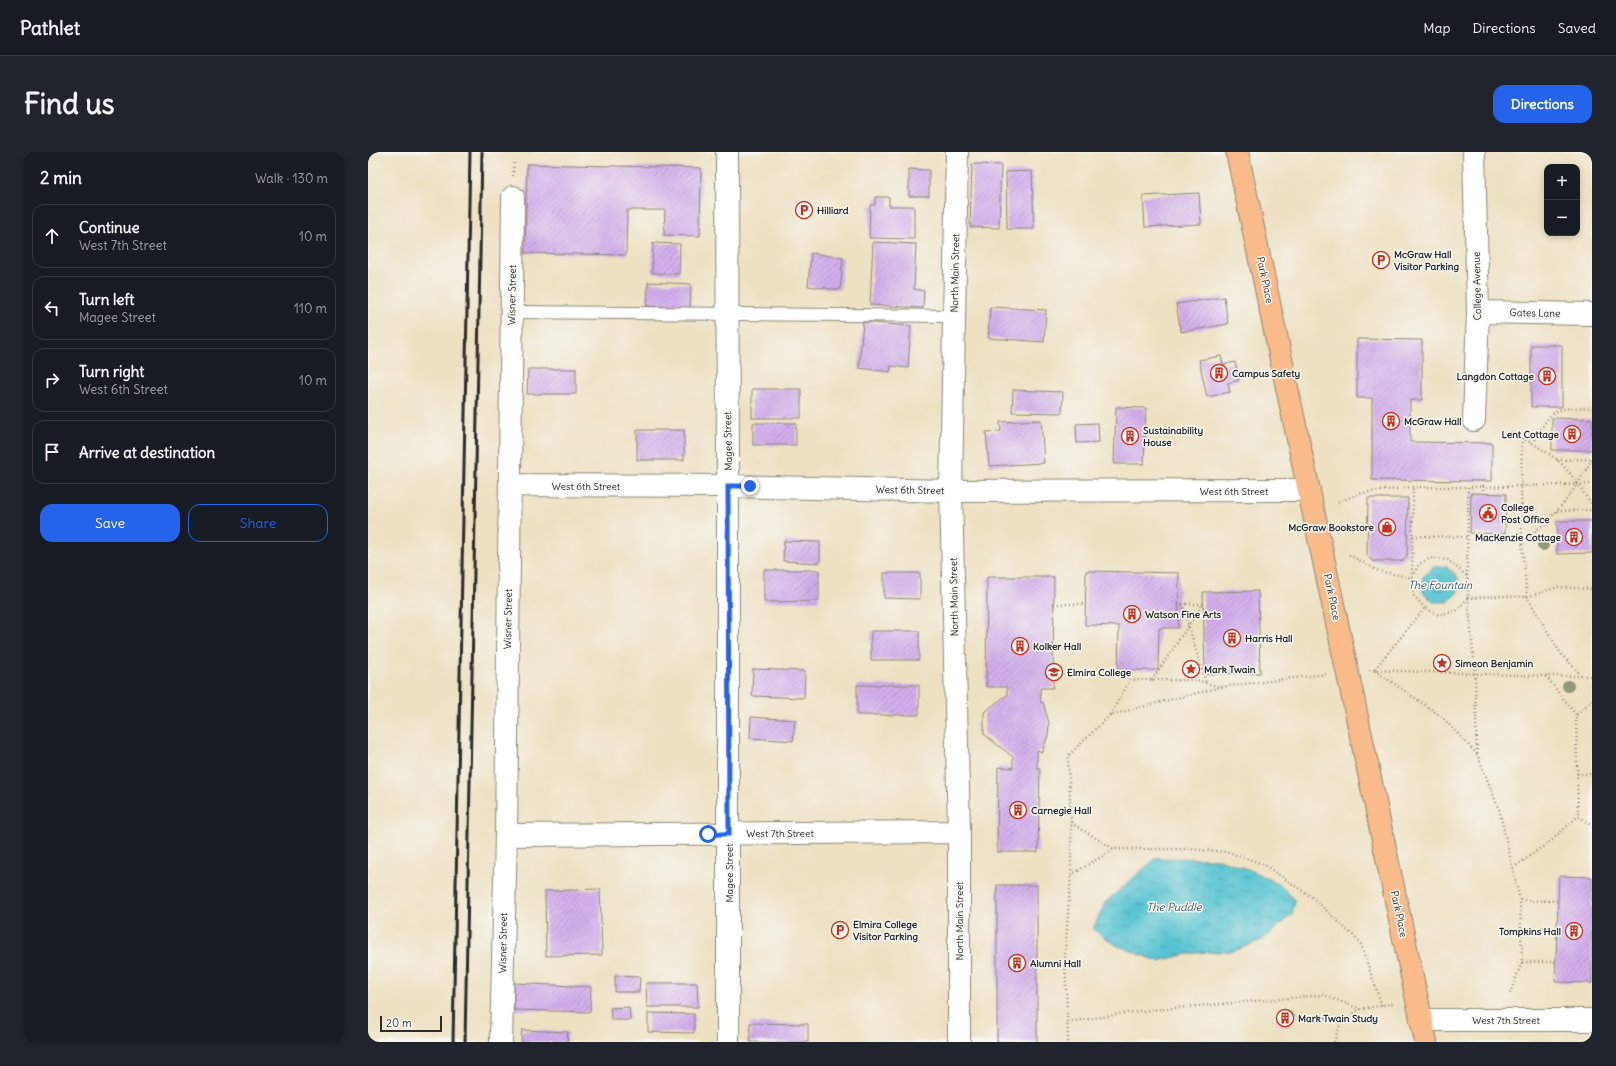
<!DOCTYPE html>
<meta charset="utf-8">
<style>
:root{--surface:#171b24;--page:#20242c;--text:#f1f3f6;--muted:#9ea1a6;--line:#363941;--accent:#2563eb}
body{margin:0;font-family:Delius,sans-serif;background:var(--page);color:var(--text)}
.controls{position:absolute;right:12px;top:12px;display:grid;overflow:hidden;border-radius:8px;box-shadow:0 2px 6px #0003}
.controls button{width:36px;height:36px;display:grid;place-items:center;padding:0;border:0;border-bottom:1px solid var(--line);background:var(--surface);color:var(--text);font:20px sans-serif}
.scale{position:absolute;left:12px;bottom:10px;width:62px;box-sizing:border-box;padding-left:4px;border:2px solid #2b2b2b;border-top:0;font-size:11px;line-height:14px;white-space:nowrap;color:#2b2b2b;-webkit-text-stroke:3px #f6f6f2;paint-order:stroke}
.stop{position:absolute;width:12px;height:12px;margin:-9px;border:3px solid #2563eb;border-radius:50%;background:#fff}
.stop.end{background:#2563eb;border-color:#fff;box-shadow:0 1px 4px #0008}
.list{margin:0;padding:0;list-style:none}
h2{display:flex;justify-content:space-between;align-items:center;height:52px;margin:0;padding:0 16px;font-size:17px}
h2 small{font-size:13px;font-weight:400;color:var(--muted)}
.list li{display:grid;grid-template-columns:26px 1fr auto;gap:12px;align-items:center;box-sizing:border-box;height:64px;margin:0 8px 8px;padding:0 8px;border:1px solid var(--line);border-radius:12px}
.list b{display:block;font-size:15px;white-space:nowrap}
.list p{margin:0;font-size:13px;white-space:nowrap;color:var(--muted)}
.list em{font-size:13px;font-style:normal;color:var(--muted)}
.actions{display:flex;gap:8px;padding:12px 16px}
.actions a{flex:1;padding:9px 0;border:1px solid var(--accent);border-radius:12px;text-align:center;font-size:14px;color:var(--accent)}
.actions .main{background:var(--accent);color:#fff}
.icon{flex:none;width:22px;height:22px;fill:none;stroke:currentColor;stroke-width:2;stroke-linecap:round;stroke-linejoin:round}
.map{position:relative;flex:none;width:1224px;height:890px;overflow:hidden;border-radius:12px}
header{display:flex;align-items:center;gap:24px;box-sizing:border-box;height:56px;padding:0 20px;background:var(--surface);border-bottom:1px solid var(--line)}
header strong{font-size:19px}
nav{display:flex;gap:22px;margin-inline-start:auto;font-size:14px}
.intro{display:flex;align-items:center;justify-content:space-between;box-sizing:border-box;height:96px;padding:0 24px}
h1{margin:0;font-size:28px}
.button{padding:10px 18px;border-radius:12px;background:var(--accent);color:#fff;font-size:14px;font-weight:700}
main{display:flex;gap:24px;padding:0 24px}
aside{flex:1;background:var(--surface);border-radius:12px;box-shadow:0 2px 6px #0003}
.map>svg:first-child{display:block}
.water{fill:url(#water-ripples);stroke:#42787e}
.building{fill:url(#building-hatch)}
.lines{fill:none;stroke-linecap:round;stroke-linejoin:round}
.lane-casing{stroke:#8c8676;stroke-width:14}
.street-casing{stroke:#8c8676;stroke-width:24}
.primary-casing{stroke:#8c8676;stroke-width:24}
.path{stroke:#8c8676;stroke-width:2.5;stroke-dasharray:1 3;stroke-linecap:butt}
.lane{stroke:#fff;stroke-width:12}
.street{stroke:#fff;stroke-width:22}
.primary{stroke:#fabb8b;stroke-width:22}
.rail{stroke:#2b2b2b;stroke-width:3}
.path-bridge{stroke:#8c8676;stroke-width:2.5;stroke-dasharray:1 3;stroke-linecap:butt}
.tree{fill:#93977c}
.route{stroke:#2563eb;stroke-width:5}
.labels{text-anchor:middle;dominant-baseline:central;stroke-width:3;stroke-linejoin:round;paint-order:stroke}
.poi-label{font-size:10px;font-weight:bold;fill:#2b2b2b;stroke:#f6f6f2;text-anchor:start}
.street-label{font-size:10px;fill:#2b2b2b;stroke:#f6f6f2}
.water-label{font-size:11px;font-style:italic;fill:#39595d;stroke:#f6f6f2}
</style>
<header>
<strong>Pathlet</strong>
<nav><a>Map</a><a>Directions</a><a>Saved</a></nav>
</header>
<div class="intro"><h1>Find us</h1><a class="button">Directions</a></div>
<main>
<aside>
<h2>2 min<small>Walk · 130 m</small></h2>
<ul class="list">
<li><svg class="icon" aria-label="ahead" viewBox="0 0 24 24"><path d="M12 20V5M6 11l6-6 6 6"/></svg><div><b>Continue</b><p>West 7th Street</p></div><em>10 m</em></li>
<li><svg class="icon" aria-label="left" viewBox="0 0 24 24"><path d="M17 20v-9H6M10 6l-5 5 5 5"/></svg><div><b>Turn left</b><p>Magee Street</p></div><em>110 m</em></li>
<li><svg class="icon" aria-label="right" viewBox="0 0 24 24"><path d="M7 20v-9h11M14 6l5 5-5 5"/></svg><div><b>Turn right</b><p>West 6th Street</p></div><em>10 m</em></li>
<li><svg class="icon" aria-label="arrive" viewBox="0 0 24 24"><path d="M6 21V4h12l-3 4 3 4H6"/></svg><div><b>Arrive at destination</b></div></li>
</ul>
<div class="actions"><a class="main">Save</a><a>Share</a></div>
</aside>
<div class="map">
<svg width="1224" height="890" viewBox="0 0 1224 890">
<defs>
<pattern id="water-ripples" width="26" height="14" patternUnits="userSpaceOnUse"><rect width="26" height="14" fill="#59c4d2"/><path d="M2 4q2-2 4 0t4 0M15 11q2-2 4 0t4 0" fill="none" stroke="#4a9fab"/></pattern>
<pattern id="building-hatch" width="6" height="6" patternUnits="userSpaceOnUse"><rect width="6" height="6" fill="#d3aeec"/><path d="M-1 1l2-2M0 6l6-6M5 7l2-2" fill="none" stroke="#ab8ebf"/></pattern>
</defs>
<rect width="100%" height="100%" fill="#f6f6f2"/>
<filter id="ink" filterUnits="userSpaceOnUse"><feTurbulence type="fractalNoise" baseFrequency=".025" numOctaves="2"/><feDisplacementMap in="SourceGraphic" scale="8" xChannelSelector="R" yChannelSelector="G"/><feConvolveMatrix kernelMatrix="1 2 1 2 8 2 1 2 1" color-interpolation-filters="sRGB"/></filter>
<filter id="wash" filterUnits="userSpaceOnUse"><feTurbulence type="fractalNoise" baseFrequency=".012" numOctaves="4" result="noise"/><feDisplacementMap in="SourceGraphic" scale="16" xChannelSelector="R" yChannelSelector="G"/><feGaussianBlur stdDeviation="0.9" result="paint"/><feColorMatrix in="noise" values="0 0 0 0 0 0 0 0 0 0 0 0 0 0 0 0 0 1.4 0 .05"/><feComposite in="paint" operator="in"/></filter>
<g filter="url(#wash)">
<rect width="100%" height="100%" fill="#eee1c2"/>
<path class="water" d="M1065 415H1079L1090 425V440L1080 450H1065L1055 440V425Z
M788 706 851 707 882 718 914 734 927 749 924 762 896 787 866 799 825 801 790 809 748 793 725 777 737 751Z"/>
<g id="blocks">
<path class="building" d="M159 12 333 16 332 84 296 83 297 58H259L258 103 157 101Z
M604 12 633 13 631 76 602 75Z
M541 17 561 18V44H541Z
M664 19 666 77H639L638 20Z
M831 41 833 72 777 75 775 44Z
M507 45H521V54H546V87L501 86 502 53H507Z
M505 90 548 92 546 137 556 139 555 156 502 153Z
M285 91 312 92 311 122 284 121Z
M443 101 475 106 472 138 440 134Z
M280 130 323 132 322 157 279 154Z
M856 145 860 172 813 180 808 152Z
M622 155 678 158 676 190 620 186Z
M495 170 543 174 540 216 523 214 522 220 491 216Z
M989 187 1054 188V248H1042V290L1124 291V329L1004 328V246H989Z
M1163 193H1194V255H1163Z
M853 204 855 213 867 210 871 228 860 231 862 240 839 245 831 208Z
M160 217H208V242H159Z
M384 237H433V266H384Z
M645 238 695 240 694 261 644 260Z
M748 255 778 256 776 312H746Z
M1184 266 1224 267V298H1184Z
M673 268 676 311 621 314 618 280 633 279 632 270Z
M385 271H428V293H385Z
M730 271 731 290 709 291 708 272Z
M269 278H316V308H269Z
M1103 341 1138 342 1137 382 1102 381Z
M1000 346H1040L1039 404 1034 409H1004L999 403Z
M1189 369H1224V401L1189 402Z
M416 389 452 390V411L415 409Z
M396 418H451V449L396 450Z
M718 419 811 421 810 476H791L790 518H750L751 474 717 473Z
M516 421H552V447L516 446Z
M619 425H686L685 536H672L673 551 675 550 681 571 680 583 674 600 669 598V616H672L670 700H629L630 615 645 616V605L616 582V560L639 543V535H618Z
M890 439 892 521 837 522 835 440Z
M503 479H551V508H503Z
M385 517 437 519 436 546 384 544Z
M489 533H551V563H489Z
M383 565 427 568 425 589 382 586Z
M1191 724 1224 725V831L1187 830Z
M629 733H669V890H629Z
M232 737 234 803 178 804 177 739Z
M247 824 272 825 271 840H247Z
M146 831 223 835 222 860 146 858Z
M278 831H329L330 855H279Z
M261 855 262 868H243L242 856Z
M909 866a8 8 0 1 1 16 0a8 8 0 1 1-16 0Z
M280 861 326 862V881L280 880Z
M382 871 440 872V890H382Z
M154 878 200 880 199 890H153Z"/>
</g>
</g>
<g filter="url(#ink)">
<use href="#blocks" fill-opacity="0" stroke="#8c8676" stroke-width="1"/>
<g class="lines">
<g class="lane-casing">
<path id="lane" d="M144 160 586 164"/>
</g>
<g class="street-casing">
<path id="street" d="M359 0 360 317V890
M589 0 583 339 591 680V890
M1106 0 1110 160 1106 268
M1110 160 1224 162
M142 333 361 334 583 339 941 338
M138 683 591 680
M1053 868H1224
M133 890 138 683 145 45"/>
</g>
<g class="primary-casing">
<path id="primary" d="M869 0 1058 890"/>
</g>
<path class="path" d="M145 24 146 10
M1143 280C1158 288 1174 296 1188 307 1202 318 1214 339 1224 353
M1154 286 1153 334 1224 332
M1164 291C1171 282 1177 267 1187 260 1194 255 1215 256 1224 256
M1189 308 1224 307
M970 350 993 341 1045 335H1100
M1189 359 1224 358
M1045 384 1100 385
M1154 389C1185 369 1207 339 1224 307
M981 403 1011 419 1044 426 1045 335
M1099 424 1100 335 1153 334 1154 390 1159 445 1193 502 1213 523
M686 452H718
M810 452H814L838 531
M814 452H835
M1057 456 1045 443 1044 426 1051 412 1063 406 1080 408 1099 424 1100 446 1088 459 1071 463 1057 456 1006 518 1073 564 1109 602 1131 657 1152 748 1154 810 1141 844
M1001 518 1178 524H1224
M1178 524 1208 563
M784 528 835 452
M1224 548 1208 563 1210 664 1224 674
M742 563 762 528H828L852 535
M1109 602 1107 522 1100 446 1130 444 1159 445 1190 435 1224 437
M1209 622H1224
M703 671 746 697
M1145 716 1184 688 1210 664
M703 723 746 697H819L860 700 895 712 945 746 992 790 1014 854
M1152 748 1190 749
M1154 810H1188
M925 865 980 866
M700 870 772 859 956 843 992 857 1027 851
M700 890 697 803 703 723V671L700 604 742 563 853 535 958 522
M966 890 972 873 991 857"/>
<use href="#lane" class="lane"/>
<use href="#street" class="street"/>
<use href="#primary" class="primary"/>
<path class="rail" d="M85 890 102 0
M97 890 114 0"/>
<path class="path-bridge" d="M1115 329V341"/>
</g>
<g class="tree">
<circle cx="1175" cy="393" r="6"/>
<circle cx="1200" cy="534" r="6"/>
</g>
</g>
<g class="lines" filter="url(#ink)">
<path class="route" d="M340 682H361L360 334H382"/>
</g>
<defs>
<g id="parking-ring" transform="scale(0.9)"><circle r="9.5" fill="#f6f6f2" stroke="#c8321e" stroke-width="1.5"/><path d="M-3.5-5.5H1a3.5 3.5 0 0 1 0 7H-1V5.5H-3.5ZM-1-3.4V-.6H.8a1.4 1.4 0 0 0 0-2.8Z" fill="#c8321e"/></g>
<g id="building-ring" transform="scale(0.9)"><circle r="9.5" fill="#f6f6f2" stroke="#c8321e" stroke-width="1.5"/><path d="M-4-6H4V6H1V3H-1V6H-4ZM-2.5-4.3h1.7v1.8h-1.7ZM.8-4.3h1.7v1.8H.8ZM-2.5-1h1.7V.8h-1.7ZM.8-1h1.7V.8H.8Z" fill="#c8321e"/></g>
<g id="civic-ring" transform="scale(0.9)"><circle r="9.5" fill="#f6f6f2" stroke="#c8321e" stroke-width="1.5"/><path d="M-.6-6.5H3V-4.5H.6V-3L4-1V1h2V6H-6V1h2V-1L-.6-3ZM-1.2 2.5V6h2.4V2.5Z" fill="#c8321e"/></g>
<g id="shop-ring" transform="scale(0.9)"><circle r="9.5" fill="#f6f6f2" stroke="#c8321e" stroke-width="1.5"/><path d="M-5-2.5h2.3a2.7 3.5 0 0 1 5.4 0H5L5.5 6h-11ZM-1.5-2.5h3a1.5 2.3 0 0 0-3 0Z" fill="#c8321e"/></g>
<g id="sight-ring" transform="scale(0.9)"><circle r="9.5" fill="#f6f6f2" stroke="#c8321e" stroke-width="1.5"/><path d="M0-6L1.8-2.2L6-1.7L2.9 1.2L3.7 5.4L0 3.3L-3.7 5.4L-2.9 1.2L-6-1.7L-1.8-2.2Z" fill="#c8321e"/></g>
<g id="university-ring" transform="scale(0.9)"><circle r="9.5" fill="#f6f6f2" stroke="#c8321e" stroke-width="1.5"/><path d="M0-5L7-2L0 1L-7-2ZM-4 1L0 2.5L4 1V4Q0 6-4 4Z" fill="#c8321e"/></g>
</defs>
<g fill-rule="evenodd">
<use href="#parking-ring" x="436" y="58"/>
<use href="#parking-ring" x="1013" y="108"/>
<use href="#building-ring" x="851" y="221"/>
<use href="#building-ring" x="1179" y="224"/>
<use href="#building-ring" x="1023" y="269"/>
<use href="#building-ring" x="1204" y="282"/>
<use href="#building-ring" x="762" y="284"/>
<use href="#civic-ring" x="1120" y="361"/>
<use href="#shop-ring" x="1019" y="375"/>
<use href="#building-ring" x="1206" y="385"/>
<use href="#building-ring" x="764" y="462"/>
<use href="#building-ring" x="864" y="486"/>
<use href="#building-ring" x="652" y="494"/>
<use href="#sight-ring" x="1074" y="511"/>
<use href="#sight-ring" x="823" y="517"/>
<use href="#university-ring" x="686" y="520"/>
<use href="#building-ring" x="650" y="658"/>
<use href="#parking-ring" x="472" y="778"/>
<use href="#building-ring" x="1206" y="779"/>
<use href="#building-ring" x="649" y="811"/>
<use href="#building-ring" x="917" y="866"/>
</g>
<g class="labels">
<g class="poi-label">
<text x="449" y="58">Hilliard</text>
<text x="1026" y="102">McGraw Hall<tspan x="1026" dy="12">Visitor Parking</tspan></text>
<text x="864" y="221">Campus Safety</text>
<text x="1166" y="224" text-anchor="end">Langdon Cottage</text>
<text x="1036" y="269">McGraw Hall</text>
<text x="775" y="278">Sustainability<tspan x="775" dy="12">House</tspan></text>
<text x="1191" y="282" text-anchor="end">Lent Cottage</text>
<text x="1133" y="355">College<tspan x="1133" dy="12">Post Office</tspan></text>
<text x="1006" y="375" text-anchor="end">McGraw Bookstore</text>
<text x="1193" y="385" text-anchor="end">MacKenzie Cottage</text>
<text x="777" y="462">Watson Fine Arts</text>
<text x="877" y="486">Harris Hall</text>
<text x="665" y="494">Kolker Hall</text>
<text x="1087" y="511">Simeon Benjamin</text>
<text x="836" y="517">Mark Twain</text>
<text x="699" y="520">Elmira College</text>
<text x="663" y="658">Carnegie Hall</text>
<text x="485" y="772">Elmira College<tspan x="485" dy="12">Visitor Parking</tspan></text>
<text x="1193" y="779" text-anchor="end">Tompkins Hall</text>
<text x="662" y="811">Alumni Hall</text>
<text x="930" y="866">Mark Twain Study</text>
</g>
<g class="street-label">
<text transform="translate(587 121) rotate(-89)">North Main Street</text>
<text transform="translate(897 128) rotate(78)">Park Place</text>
<text transform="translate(1109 134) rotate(-91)">College Avenue</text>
<text transform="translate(144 143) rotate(-89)">Wisner Street</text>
<text transform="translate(1167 161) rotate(1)">Gates Lane</text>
<text transform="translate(360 289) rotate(-91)">Magee Street</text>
<text x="218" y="334">West 6th Street</text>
<text transform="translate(542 338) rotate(1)">West 6th Street</text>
<text x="866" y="339">West 6th Street</text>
<text transform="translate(586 445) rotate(-91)">North Main Street</text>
<text transform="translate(964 445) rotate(78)">Park Place</text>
<text transform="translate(140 467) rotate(-89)">Wisner Street</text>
<text x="412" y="681">West 7th Street</text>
<text transform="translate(361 721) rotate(-90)">Magee Street</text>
<text transform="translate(1031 762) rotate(78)">Park Place</text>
<text transform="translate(591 769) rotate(-90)">North Main Street</text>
<text transform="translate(135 791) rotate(-89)">Wisner Street</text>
<text x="1138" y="868">West 7th Street</text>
</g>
<g class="water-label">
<text x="1072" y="433">The Fountain</text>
<text x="806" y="755">The Puddle</text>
</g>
</g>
</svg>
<div class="controls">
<button>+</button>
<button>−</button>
</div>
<div class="scale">20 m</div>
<div class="stop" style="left:340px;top:682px"></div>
<div class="stop end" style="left:382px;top:334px"></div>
</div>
</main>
